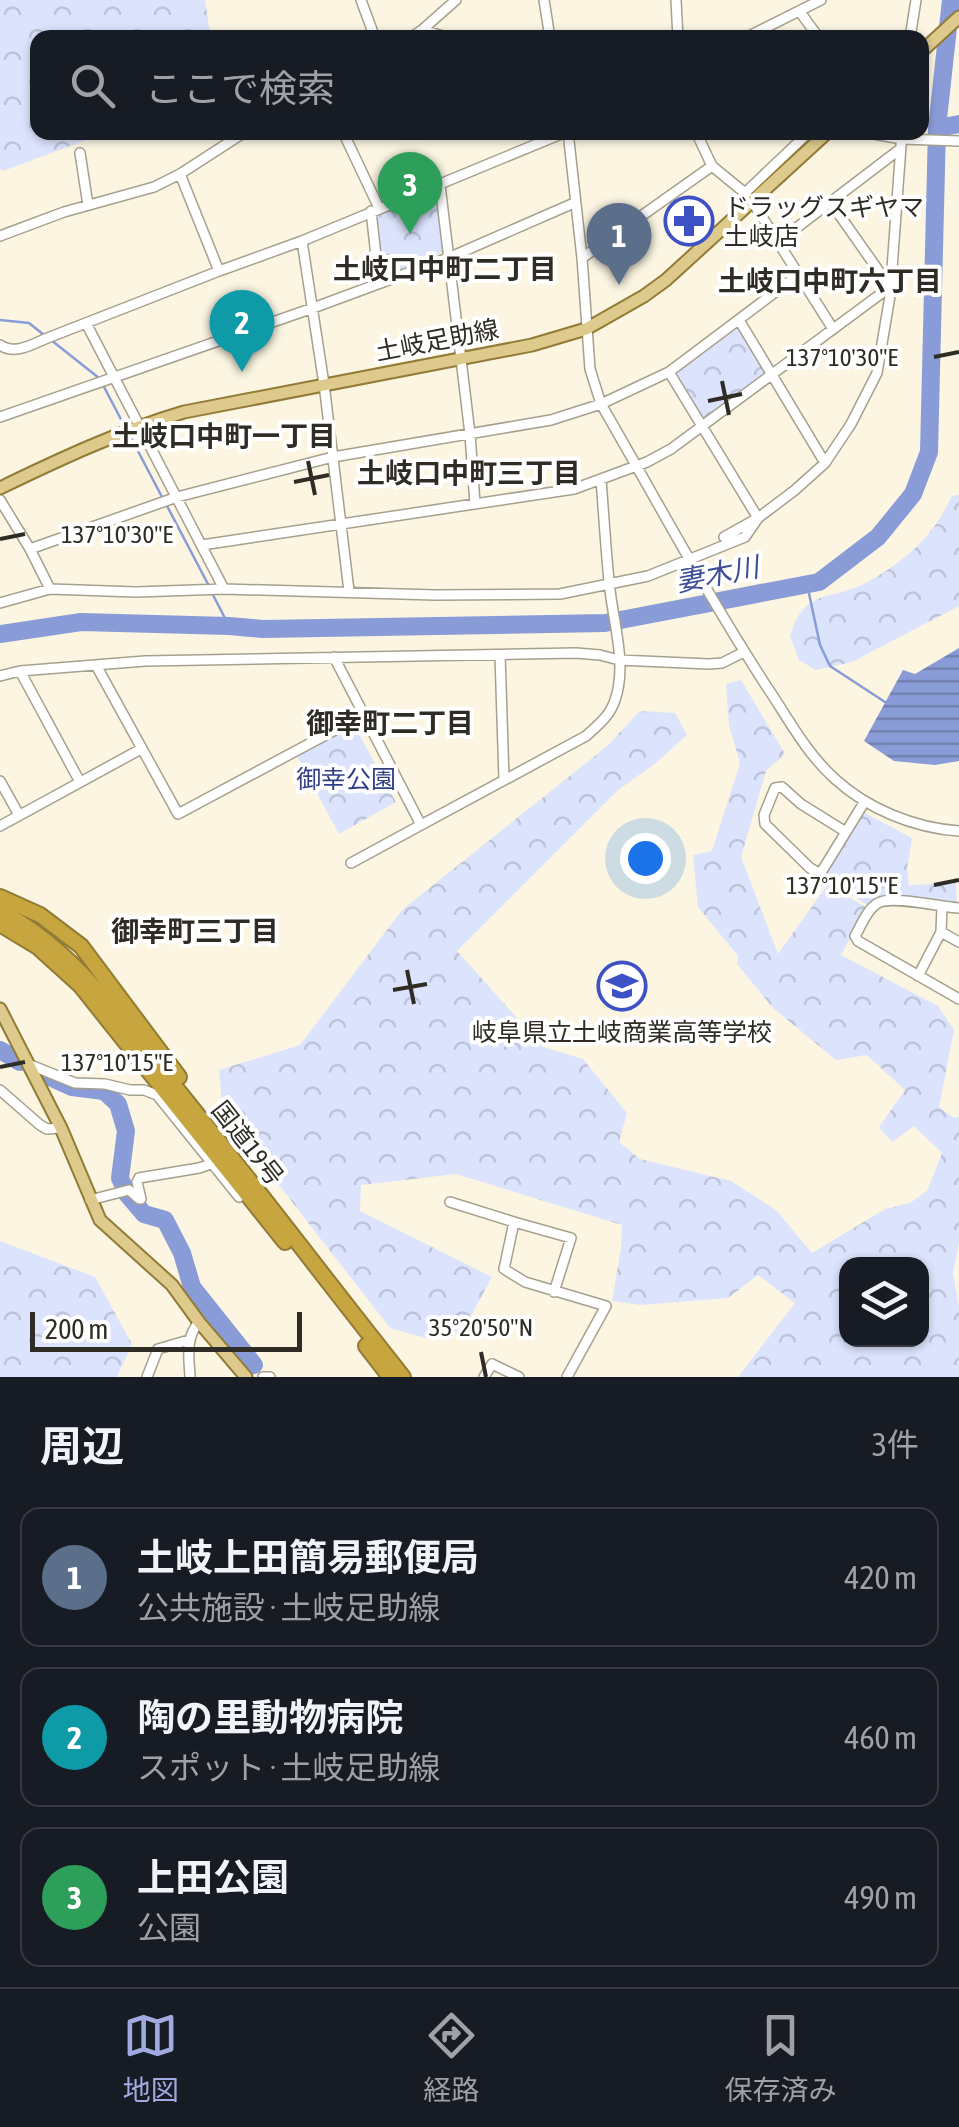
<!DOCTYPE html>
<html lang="ja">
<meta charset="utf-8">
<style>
:root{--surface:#171b24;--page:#20242c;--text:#f1f3f6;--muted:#9ea1a6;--line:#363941;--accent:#a0aae0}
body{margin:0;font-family:"Asap Condensed","Noto Sans JP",sans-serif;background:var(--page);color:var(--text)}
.controls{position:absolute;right:30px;bottom:30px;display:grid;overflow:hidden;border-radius:20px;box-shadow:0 2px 8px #0004}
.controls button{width:90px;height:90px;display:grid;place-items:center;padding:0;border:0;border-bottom:2px solid var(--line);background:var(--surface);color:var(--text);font:50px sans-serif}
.scale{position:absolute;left:30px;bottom:25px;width:272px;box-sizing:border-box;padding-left:10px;border:5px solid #2f2c25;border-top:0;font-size:28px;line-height:35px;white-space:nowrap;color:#2f2c25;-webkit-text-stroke:8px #fff;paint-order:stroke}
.you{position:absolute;left:645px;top:858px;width:35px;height:35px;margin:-25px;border:8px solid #fff;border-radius:50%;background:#1a73e8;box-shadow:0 0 0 15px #1a73e833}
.badge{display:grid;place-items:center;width:65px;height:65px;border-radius:50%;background:var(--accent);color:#fff;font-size:32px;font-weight:700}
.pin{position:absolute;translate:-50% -82px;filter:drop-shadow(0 2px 5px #0008)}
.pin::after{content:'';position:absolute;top:52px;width:35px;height:30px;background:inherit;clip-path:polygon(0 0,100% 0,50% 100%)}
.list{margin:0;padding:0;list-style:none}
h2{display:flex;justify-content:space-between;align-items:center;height:130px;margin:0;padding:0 40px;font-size:42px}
h2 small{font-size:32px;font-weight:400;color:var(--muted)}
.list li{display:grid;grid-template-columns:65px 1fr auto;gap:30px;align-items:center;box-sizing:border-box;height:140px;margin:0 20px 20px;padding:0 20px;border:2px solid var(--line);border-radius:20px}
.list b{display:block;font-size:38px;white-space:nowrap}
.list p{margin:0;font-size:32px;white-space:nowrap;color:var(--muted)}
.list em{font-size:32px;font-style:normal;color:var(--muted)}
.icon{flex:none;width:55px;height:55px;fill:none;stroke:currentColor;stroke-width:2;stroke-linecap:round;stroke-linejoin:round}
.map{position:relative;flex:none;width:959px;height:1377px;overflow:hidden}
.search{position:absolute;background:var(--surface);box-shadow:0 2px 8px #0004;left:30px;right:30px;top:30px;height:110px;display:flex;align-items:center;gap:25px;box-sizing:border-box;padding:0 35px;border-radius:20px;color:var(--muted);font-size:38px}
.sheet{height:610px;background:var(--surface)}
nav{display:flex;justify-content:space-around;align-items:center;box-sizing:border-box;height:140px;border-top:2px solid var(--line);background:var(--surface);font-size:28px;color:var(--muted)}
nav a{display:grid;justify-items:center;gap:5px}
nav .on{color:var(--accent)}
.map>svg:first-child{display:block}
.forest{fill:url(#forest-crowns);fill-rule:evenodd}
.water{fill:url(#water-rules)}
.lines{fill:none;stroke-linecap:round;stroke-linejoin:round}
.stream{stroke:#8a9cd7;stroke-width:2.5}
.river{stroke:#8a9cd7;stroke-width:18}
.minor-casing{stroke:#a6a08e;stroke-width:12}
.major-casing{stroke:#927b36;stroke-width:15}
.highway-casing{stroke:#927b36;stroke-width:18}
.minor{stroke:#fff;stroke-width:9}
.major{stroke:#ddca8c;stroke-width:11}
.highway{stroke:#c7a63f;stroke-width:14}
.ticks{fill:none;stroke:#2f2c25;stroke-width:4}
.labels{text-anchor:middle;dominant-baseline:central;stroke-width:8;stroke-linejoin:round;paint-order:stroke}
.poi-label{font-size:25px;fill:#2f2c25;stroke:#fff;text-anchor:start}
.street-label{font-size:25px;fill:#2f2c25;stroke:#fff}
.park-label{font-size:25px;fill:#303f86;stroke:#fff}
.neighbourhood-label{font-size:28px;font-weight:bold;fill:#2f2c25;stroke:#fff}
.water-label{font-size:28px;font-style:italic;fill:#3d4e97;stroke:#fff}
.ticks-label{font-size:25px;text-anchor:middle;fill:#2f2c25;stroke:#fff;stroke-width:8;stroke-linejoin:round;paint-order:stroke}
</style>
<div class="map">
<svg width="959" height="1377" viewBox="0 0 959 1377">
<defs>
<pattern id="forest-crowns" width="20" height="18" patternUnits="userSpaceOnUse" patternTransform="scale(2.5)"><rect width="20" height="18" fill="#dce4fd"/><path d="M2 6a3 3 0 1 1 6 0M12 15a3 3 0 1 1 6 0" fill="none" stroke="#bdc4d9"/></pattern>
<pattern id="water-rules" width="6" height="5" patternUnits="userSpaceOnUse" patternTransform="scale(2.5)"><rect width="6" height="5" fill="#8a9cd7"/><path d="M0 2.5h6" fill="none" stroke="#717fae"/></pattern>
</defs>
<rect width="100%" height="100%" fill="#fbf5e2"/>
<path class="forest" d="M0 0H205L210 33 207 38H38V132L105 133 3 171 0 168Z
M437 189 445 251 383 277 380 275 376 214Z
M736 328 740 329 765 370 764 374 703 419 700 417 674 375 676 371Z
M959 495V606L852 662 816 670 799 660 790 636C806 585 831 603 869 581 893 568 921 547 936 524 942 516 947 505 952 496Z
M741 680 785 754 766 771 741 857 778 954 828 884 867 908 841 955 938 1006 954 1030 939 1107 954 1118 959 1117V1243L953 1273 959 1307V1377H738L795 1303 758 1275 728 1298 641 1305 612 1301 621 1248 622 1225 456 1174 361 1185 360 1211 492 1277 464 1329 432 1340 390 1328 223 1113 219 1070 300 1045 402 910 606 747 640 711 675 713 687 735 656 763 618 790 457 951 543 1047 583 1059 627 1113 619 1142 640 1159 731 1181 776 1210 812 1253 885 1209 910 1203 927 1191 942 1153 914 1126 892 1142 879 1127 905 1090 867 1055 836 1060 773 1008 737 964 738 956 698 907 693 855 712 851 740 763 729 725 726 684ZM846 1264H922V1340H846Z
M354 725 396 802 339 834 297 756Z
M861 811 912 838 907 869 909 885 956 883 957 904C929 900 890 887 867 905L823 877Z
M0 1241 95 1277 132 1344 117 1377H0Z"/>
<path class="water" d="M959 648V761L935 765 894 761 864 741 903 670 915 674Z"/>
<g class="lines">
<path class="stream" d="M0 320 29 323 44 335
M51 340 99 378
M103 385 125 427
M129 434 162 497
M166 504 209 586
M807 584 820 645 830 666 885 702
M212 593 229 626"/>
<path class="river" d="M937 128 959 124
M0 634 81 622 229 626 263 629 605 623 819 582 878 537 913 494 929 452 937 128 951 0
M0 1050 20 1062
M41 1073 72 1087 104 1091 118 1104 126 1131 120 1178 127 1194 144 1214 165 1220 182 1253 192 1287 254 1365"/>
<g class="minor-casing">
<path id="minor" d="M361 0 375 38
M544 0 550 38
M676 0 678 38
M800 12 819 38
M422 30 450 38
M410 38 422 30 456 0
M745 38 821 0
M910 38 916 0
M343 132 379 208
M568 132 582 258 590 369 601 404C656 499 707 595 767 687 788 718 806 753 835 779 868 809 914 828 959 831
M696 132 712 166 745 193 752 201 833 329
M862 132 902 139 959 141
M80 153 88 205
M180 174 219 271
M440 185 470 434 475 504
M745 193 809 132
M371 211 379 283
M0 236 64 212 154 187 180 174 245 132
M302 241 324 384 349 591
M778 242 900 149
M582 258 712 166
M739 320 825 463
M86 323 224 589
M0 345C14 355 31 345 45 339L219 271 302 241 566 132
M669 372 758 518 724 537
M0 417 313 308 448 258 574 203
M0 500 30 549 50 589
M202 545 574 489 647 462 671 449 890 287 831 203
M30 549 177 497 333 457 551 420 601 404 669 372 798 275
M0 603 50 589 136 592 224 589 435 595 560 594 648 576 745 537 758 518 795 490 825 463 851 424 877 373 890 296 902 132
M500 655 504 780
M334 657 421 825 586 736C598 725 610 716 615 700 627 666 614 625 610 590 606 554 604 517 601 480
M97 667 178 814 363 715
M20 671 80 782
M0 676 20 671 145 661 576 653 600 655 619 660 709 664 722 663 744 652
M0 781 19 815
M0 826 141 749
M846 832 801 804 782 787 775 788 764 815 765 824 810 868 819 873 822 871 865 801
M351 863 421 825
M959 908C941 907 891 895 878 903 867 909 861 926 855 936L858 941 959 999
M941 932 959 942
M918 976 941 932 942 907
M28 1064 75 1083 105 1084 130 1090H144L157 1095 239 1197 246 1193
M0 1090 40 1125 47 1129 61 1128
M90 1200 129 1190 139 1199H141L137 1182 139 1178 199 1168 211 1164
M450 1202 514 1222 504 1269 525 1282 606 1306 567 1377
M514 1222 571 1238 554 1292
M147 1377 158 1349 189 1340
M190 1377C189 1357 185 1338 199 1322
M263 1377H270
M484 1377 492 1364 519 1377"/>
</g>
<g class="major-casing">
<path id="major" d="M922 51 959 17
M0 488C60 459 120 431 184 412L532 345 586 329 644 296 666 280 828 132
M0 1009 61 1128 100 1220 172 1285 199 1322 246 1377"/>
</g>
<g class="highway-casing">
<path id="highway" d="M0 897 40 915 81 946 179 1077
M0 911C74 949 120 1019 171 1082 250 1179 325 1279 403 1377
M0 924 38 947 80 985 285 1242
M366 1346 390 1377"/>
</g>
<use href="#minor" class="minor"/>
<use href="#major" class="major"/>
<use href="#highway" class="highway"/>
</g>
<path class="ticks" d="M934 357 959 352M722 381 729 415M708 401 742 394M308 461 315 495M294 482 329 475M0 539 25 534M934 885 959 880M407 970 414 1004M393 990 427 984M0 1067 25 1062M481 1352 486 1377"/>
<defs>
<g id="pharmacy-ring" transform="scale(2.5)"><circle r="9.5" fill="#fff" stroke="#3e51c4" stroke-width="1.5"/><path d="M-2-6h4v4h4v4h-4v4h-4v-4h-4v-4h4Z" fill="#3e51c4"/></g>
<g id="school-ring" transform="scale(2.5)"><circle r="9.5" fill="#fff" stroke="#3e51c4" stroke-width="1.5"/><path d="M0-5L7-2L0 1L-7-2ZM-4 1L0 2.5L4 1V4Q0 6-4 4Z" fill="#3e51c4"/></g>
</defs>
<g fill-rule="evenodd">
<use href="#pharmacy-ring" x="689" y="221"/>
<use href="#school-ring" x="622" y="986"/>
</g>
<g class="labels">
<g class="poi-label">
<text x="724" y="207">ドラッグスギヤマ<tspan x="724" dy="29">土岐店</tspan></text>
<text x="622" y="1032" text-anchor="middle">岐阜県立土岐商業高等学校</text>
</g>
<g class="street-label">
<text transform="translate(437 340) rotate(-11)">土岐足助線</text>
<text transform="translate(248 1143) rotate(52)">国道19号</text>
</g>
<g class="park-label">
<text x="346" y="779">御幸公園</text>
</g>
<g class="neighbourhood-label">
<text x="445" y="269">土岐口中町二丁目</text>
<text x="830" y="281">土岐口中町六丁目</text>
<text x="224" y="436">土岐口中町一丁目</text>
<text x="469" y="473">土岐口中町三丁目</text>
<text x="390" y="723">御幸町二丁目</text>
<text x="195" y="931">御幸町三丁目</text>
</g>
<g class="water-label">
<text transform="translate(717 574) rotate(-11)">妻木川</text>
</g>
</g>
<g class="ticks-label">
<text x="842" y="366">137°10'30"E</text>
<text x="117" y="543">137°10'30"E</text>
<text x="842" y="894">137°10'15"E</text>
<text x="117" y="1071">137°10'15"E</text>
<text x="481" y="1336">35°20'50"N</text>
</g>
</svg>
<div class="controls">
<button><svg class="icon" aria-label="layers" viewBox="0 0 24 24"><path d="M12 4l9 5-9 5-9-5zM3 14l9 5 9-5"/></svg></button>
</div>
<div class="scale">200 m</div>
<div class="you"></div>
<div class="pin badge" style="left:619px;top:285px;background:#5c6f8a">1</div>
<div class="pin badge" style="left:242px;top:372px;background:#0f9aa8">2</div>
<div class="pin badge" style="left:410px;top:234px;background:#2e9e5b">3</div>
<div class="search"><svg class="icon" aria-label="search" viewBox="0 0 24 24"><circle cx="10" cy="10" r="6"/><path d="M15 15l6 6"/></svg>ここで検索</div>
</div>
<section class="sheet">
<h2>周辺<small>3件</small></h2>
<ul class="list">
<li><span class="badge" style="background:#5c6f8a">1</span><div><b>土岐上田簡易郵便局</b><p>公共施設 · 土岐足助線</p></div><em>420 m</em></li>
<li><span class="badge" style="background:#0f9aa8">2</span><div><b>陶の里動物病院</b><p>スポット · 土岐足助線</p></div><em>460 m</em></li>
<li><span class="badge" style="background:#2e9e5b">3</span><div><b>上田公園</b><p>公園</p></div><em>490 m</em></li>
</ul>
</section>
<nav>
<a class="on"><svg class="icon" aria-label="map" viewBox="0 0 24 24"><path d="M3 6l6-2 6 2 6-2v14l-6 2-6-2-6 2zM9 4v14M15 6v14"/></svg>地図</a>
<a><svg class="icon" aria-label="directions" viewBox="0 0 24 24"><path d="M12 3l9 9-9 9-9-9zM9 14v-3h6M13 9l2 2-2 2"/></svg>経路</a>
<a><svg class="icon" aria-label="saved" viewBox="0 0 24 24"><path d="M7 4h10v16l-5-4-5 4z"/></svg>保存済み</a>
</nav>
